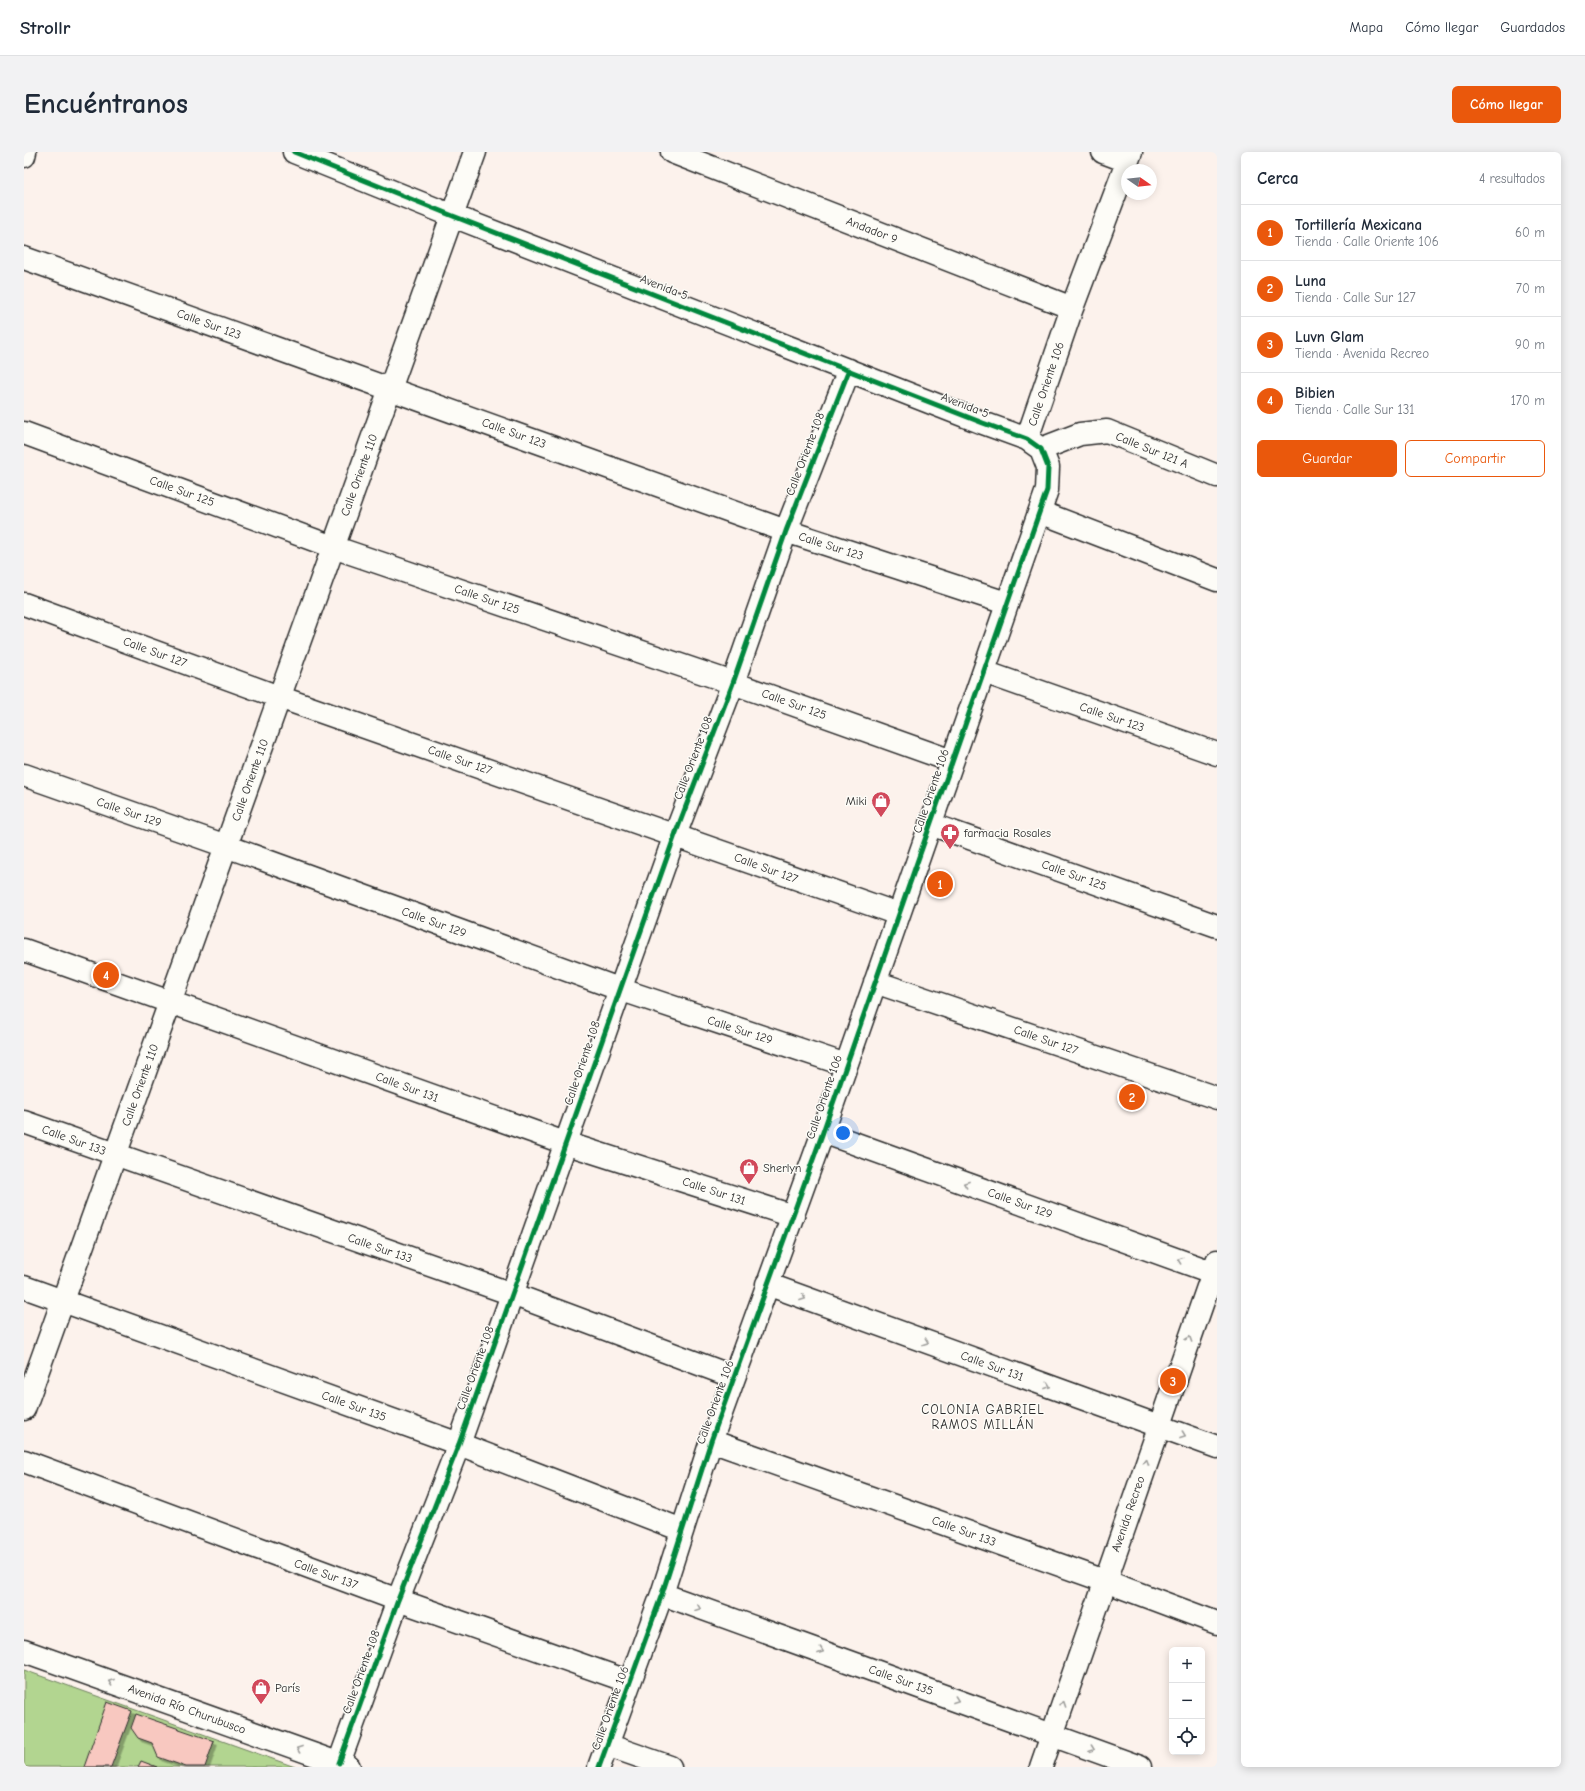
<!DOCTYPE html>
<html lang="es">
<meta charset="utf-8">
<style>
:root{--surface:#fff;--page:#f2f2f3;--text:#1f2937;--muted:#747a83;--line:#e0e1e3;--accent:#ea580c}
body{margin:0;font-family:"Comic Neue",sans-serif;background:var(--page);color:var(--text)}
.controls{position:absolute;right:12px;bottom:12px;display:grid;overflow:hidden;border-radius:6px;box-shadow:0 2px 10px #0003}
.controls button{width:36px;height:36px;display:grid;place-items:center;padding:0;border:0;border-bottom:1px solid var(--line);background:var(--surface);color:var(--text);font:20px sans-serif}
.compass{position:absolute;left:1097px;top:12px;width:36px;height:36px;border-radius:50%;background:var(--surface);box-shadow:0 2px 10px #0003;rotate:104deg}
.you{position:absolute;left:819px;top:981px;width:14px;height:14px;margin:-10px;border:3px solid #fff;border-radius:50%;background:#1a73e8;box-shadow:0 0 0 6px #1a73e833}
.badge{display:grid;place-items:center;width:26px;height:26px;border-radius:50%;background:var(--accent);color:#fff;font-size:13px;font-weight:700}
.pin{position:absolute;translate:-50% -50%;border:2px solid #fff;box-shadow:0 1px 4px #0006}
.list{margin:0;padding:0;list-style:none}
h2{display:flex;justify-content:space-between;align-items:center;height:52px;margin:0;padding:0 16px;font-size:17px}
h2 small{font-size:13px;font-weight:400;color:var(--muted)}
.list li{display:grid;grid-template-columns:26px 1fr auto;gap:12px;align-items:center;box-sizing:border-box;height:56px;padding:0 16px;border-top:1px solid var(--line)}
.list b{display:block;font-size:15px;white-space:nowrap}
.list p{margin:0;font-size:13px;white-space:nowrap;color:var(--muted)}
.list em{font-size:13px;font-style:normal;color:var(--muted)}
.actions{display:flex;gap:8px;padding:12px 16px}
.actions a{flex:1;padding:9px 0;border:1px solid var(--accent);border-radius:6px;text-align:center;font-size:14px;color:var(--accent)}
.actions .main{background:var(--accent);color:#fff}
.icon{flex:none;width:22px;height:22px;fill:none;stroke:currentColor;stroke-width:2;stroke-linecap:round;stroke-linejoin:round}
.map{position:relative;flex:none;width:1193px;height:1615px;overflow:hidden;border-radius:6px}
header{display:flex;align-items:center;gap:24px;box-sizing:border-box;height:56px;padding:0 20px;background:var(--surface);border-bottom:1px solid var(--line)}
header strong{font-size:19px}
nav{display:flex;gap:22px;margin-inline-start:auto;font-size:14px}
.intro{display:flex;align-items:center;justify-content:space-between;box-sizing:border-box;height:96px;padding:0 24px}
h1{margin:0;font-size:28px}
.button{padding:10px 18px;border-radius:6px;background:var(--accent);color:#fff;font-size:14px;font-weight:700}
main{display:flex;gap:24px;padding:0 24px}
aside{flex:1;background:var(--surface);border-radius:6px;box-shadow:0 2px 10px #0003}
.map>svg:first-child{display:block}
.green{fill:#b2d590;stroke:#6e805e}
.building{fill:#f8c8c0;stroke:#2b2b2b;filter:url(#shadow)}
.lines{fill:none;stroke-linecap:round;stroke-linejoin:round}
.minor-casing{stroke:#2b2b2b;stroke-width:25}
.tertiary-casing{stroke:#2b2b2b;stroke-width:25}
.secondary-casing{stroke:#2b2b2b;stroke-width:25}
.minor{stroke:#fdfcf7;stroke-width:22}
.tertiary{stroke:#fdfcf7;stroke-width:22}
.secondary{stroke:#fdfcf7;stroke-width:22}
.cycleway-casing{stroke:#fdfcf7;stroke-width:8}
.cycleway{stroke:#00873e;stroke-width:5}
.oneway{stroke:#9e9e9b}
.labels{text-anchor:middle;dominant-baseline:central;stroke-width:3;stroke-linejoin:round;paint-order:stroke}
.street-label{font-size:12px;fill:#2b2b2b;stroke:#fdfcf7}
.poi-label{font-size:12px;fill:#2b2b2b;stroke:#fdfcf7;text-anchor:start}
.neighbourhood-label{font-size:13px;letter-spacing:1px;fill:#2b2b2b;stroke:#fdfcf7}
</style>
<header>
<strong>Strollr</strong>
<nav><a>Mapa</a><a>Cómo llegar</a><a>Guardados</a></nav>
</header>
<div class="intro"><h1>Encuéntranos</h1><a class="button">Cómo llegar</a></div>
<main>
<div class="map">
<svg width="1193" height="1615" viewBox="0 0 1193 1615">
<defs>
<filter id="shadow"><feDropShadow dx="3.5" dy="3.5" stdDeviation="0" flood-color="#0004"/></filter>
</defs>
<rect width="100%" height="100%" fill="#fcf2ec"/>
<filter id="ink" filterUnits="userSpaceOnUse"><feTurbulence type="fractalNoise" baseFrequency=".025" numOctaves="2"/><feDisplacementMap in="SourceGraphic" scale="8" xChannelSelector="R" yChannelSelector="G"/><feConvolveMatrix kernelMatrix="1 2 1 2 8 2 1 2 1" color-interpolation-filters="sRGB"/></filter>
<g filter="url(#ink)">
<path class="green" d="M0 1518 271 1615H0Z"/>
<path class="building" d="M83 1550 108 1559 87 1615H60Z
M112 1562 190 1589 181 1615H162L134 1605 128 1591 114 1586 107 1576Z
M117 1609 133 1615H114Z"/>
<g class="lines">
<g class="minor-casing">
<path id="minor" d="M270 0 429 64 959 271 1003 287 1017 297 1024 315 1023 338 799 980 687 1289 638 1442 575 1615
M648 0 1048 156
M1079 0 1103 9
M0 4 1 0
M0 106 762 379 982 451
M0 281 309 395 709 531 928 609
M1003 287 1048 156 1107 0
M1017 297 1056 282 1083 279 1193 324
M1016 360 1193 428
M0 452 255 545 874 762
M960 520 1193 602
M0 623 202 694 595 837 822 913
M906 672 1193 774
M0 798 541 991 769 1064
M851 830 1193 946
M0 970 488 1142 710 1225
M799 980 1193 1122
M743 1132 1193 1295
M0 1135 435 1292 658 1378
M0 1257 451 0
M687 1289 1081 1429 1193 1471
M0 1309 374 1448 606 1530
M638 1442 1116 1615
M583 1593 646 1615
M315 1611 374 1448 435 1292 651 683 709 531 762 379 825 218"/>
</g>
<g class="tertiary-casing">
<path id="tertiary" d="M1017 1615 1193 1109"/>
</g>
<g class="secondary-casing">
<path id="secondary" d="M0 1499 325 1615"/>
</g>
<use href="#minor" class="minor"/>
<use href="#tertiary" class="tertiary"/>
<use href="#secondary" class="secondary"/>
<g class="cycleway-casing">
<path id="cycleway" d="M270 0 429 64 959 271 1003 287 1017 297 1024 315 1023 338 799 980 687 1289 638 1442 575 1615
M315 1611 374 1448 435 1292 651 683 709 531 762 379 825 218"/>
</g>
<use href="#cycleway" class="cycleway"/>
</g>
<defs><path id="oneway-chevron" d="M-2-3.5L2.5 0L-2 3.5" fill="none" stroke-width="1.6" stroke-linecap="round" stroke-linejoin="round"/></defs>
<g class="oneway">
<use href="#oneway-chevron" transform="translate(942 1032) rotate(-160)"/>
<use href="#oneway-chevron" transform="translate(1156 1108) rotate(-160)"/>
<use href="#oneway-chevron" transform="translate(779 1146) rotate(20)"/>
<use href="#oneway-chevron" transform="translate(1165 1187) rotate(-71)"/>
<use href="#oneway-chevron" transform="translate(902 1190) rotate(20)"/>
<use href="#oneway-chevron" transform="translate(1024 1234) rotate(20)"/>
<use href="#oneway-chevron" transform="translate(1159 1283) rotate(20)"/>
<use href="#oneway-chevron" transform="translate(1122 1310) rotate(-71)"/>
<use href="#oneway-chevron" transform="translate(674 1456) rotate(20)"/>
<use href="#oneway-chevron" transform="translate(797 1499) rotate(20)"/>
<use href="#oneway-chevron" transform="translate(87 1530) rotate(-160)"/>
<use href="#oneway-chevron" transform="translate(932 1548) rotate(20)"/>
<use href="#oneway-chevron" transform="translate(1039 1552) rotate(-71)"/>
<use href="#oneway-chevron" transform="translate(275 1597) rotate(-160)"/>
<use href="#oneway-chevron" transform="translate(1068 1597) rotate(20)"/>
</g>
</g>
<defs>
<g id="shop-pin" transform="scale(1)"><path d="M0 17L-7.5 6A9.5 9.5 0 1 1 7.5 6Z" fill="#d1495b" stroke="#fdfcf7"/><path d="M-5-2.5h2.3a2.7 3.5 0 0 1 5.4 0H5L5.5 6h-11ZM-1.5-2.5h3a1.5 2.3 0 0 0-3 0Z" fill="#fff"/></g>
<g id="pharmacy-pin" transform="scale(1)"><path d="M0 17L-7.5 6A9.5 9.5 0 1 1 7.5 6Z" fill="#d1495b" stroke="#fdfcf7"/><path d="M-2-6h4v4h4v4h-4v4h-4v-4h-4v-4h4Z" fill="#fff"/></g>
</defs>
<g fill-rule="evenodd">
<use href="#shop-pin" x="857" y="649"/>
<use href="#pharmacy-pin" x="926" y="681"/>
<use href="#shop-pin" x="725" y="1016"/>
<use href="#shop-pin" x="237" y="1536"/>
</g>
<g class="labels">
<g class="street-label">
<text transform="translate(848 78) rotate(21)">Andador 9</text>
<text transform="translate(640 135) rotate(21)">Avenida 5</text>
<text transform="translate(185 172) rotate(20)">Calle Sur 123</text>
<text transform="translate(1022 232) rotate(-71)">Calle Oriente 106</text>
<text transform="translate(941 253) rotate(21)">Avenida 5</text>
<text transform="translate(490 281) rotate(20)">Calle Sur 123</text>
<text transform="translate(1128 298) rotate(22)">Calle Sur 121 A</text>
<text transform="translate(781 302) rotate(-69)">Calle Oriente 108</text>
<text transform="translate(335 323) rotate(-70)">Calle Oriente 110</text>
<text transform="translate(158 339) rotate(20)">Calle Sur 125</text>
<text transform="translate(807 394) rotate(18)">Calle Sur 123</text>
<text transform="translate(463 447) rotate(19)">Calle Sur 125</text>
<text transform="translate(131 500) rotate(20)">Calle Sur 127</text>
<text transform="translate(770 552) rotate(20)">Calle Sur 125</text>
<text transform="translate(1088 565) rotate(19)">Calle Sur 123</text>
<text transform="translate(669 606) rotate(-69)">Calle Oriente 108</text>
<text transform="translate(436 608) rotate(19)">Calle Sur 127</text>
<text transform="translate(226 628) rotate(-70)">Calle Oriente 110</text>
<text transform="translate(907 639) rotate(-71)">Calle Oriente 106</text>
<text transform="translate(105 660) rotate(19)">Calle Sur 129</text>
<text transform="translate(742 716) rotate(20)">Calle Sur 127</text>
<text transform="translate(1050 723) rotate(20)">Calle Sur 125</text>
<text transform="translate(410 770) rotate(20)">Calle Sur 129</text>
<text transform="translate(716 878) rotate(18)">Calle Sur 129</text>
<text transform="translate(1022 888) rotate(19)">Calle Sur 127</text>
<text transform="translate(558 911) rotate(-71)">Calle Oriente 108</text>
<text transform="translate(116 933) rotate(-70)">Calle Oriente 110</text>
<text transform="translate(383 935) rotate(20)">Calle Sur 131</text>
<text transform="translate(800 945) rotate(-71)">Calle Oriente 106</text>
<text transform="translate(50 988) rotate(20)">Calle Sur 133</text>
<text transform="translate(690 1039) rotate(18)">Calle Sur 131</text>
<text transform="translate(996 1051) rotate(20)">Calle Sur 129</text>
<text transform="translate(356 1096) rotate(19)">Calle Sur 133</text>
<text transform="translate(968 1214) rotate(20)">Calle Sur 131</text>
<text transform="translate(451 1216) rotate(-70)">Calle Oriente 108</text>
<text transform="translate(691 1250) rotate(-70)">Calle Oriente 106</text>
<text transform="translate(330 1254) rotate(20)">Calle Sur 135</text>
<text transform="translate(1104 1362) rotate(-71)">Avenida Recreo</text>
<text transform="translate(940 1379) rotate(20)">Calle Sur 133</text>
<text transform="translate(302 1422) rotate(20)">Calle Sur 137</text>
<text transform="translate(337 1520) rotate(-70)">Calle Oriente 108</text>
<text transform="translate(877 1528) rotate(20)">Calle Sur 135</text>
<text transform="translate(586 1556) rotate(-70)">Calle Oriente 106</text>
<text transform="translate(163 1557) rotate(20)">Avenida Río Churubusco</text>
</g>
<g class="poi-label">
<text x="843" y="649" text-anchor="end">Miki</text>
<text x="940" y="681">farmacia Rosales</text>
<text x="739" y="1016">Sherlyn</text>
<text x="251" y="1536">París</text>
</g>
<g class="neighbourhood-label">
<text x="959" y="1257">COLONIA GABRIEL<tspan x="959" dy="15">RAMOS MILLÁN</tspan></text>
</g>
</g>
</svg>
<div class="controls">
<button>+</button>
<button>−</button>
<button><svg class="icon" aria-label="locate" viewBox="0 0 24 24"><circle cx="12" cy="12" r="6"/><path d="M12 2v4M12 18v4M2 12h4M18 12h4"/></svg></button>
</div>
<svg class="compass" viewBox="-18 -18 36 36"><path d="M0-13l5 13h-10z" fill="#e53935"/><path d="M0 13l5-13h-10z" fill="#747a83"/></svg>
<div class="you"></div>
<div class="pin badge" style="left:916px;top:732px">1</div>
<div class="pin badge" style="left:1108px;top:945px">2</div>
<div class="pin badge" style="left:1149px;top:1229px">3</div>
<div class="pin badge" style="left:82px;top:823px">4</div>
</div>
<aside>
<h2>Cerca<small>4 resultados</small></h2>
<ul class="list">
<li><span class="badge">1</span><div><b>Tortillería Mexicana</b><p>Tienda · Calle Oriente 106</p></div><em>60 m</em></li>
<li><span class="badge">2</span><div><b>Luna</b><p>Tienda · Calle Sur 127</p></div><em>70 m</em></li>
<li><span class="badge">3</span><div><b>Luvn Glam</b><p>Tienda · Avenida Recreo</p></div><em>90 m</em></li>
<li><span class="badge">4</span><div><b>Bibien</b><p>Tienda · Calle Sur 131</p></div><em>170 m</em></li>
</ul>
<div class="actions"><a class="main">Guardar</a><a>Compartir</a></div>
</aside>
</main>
